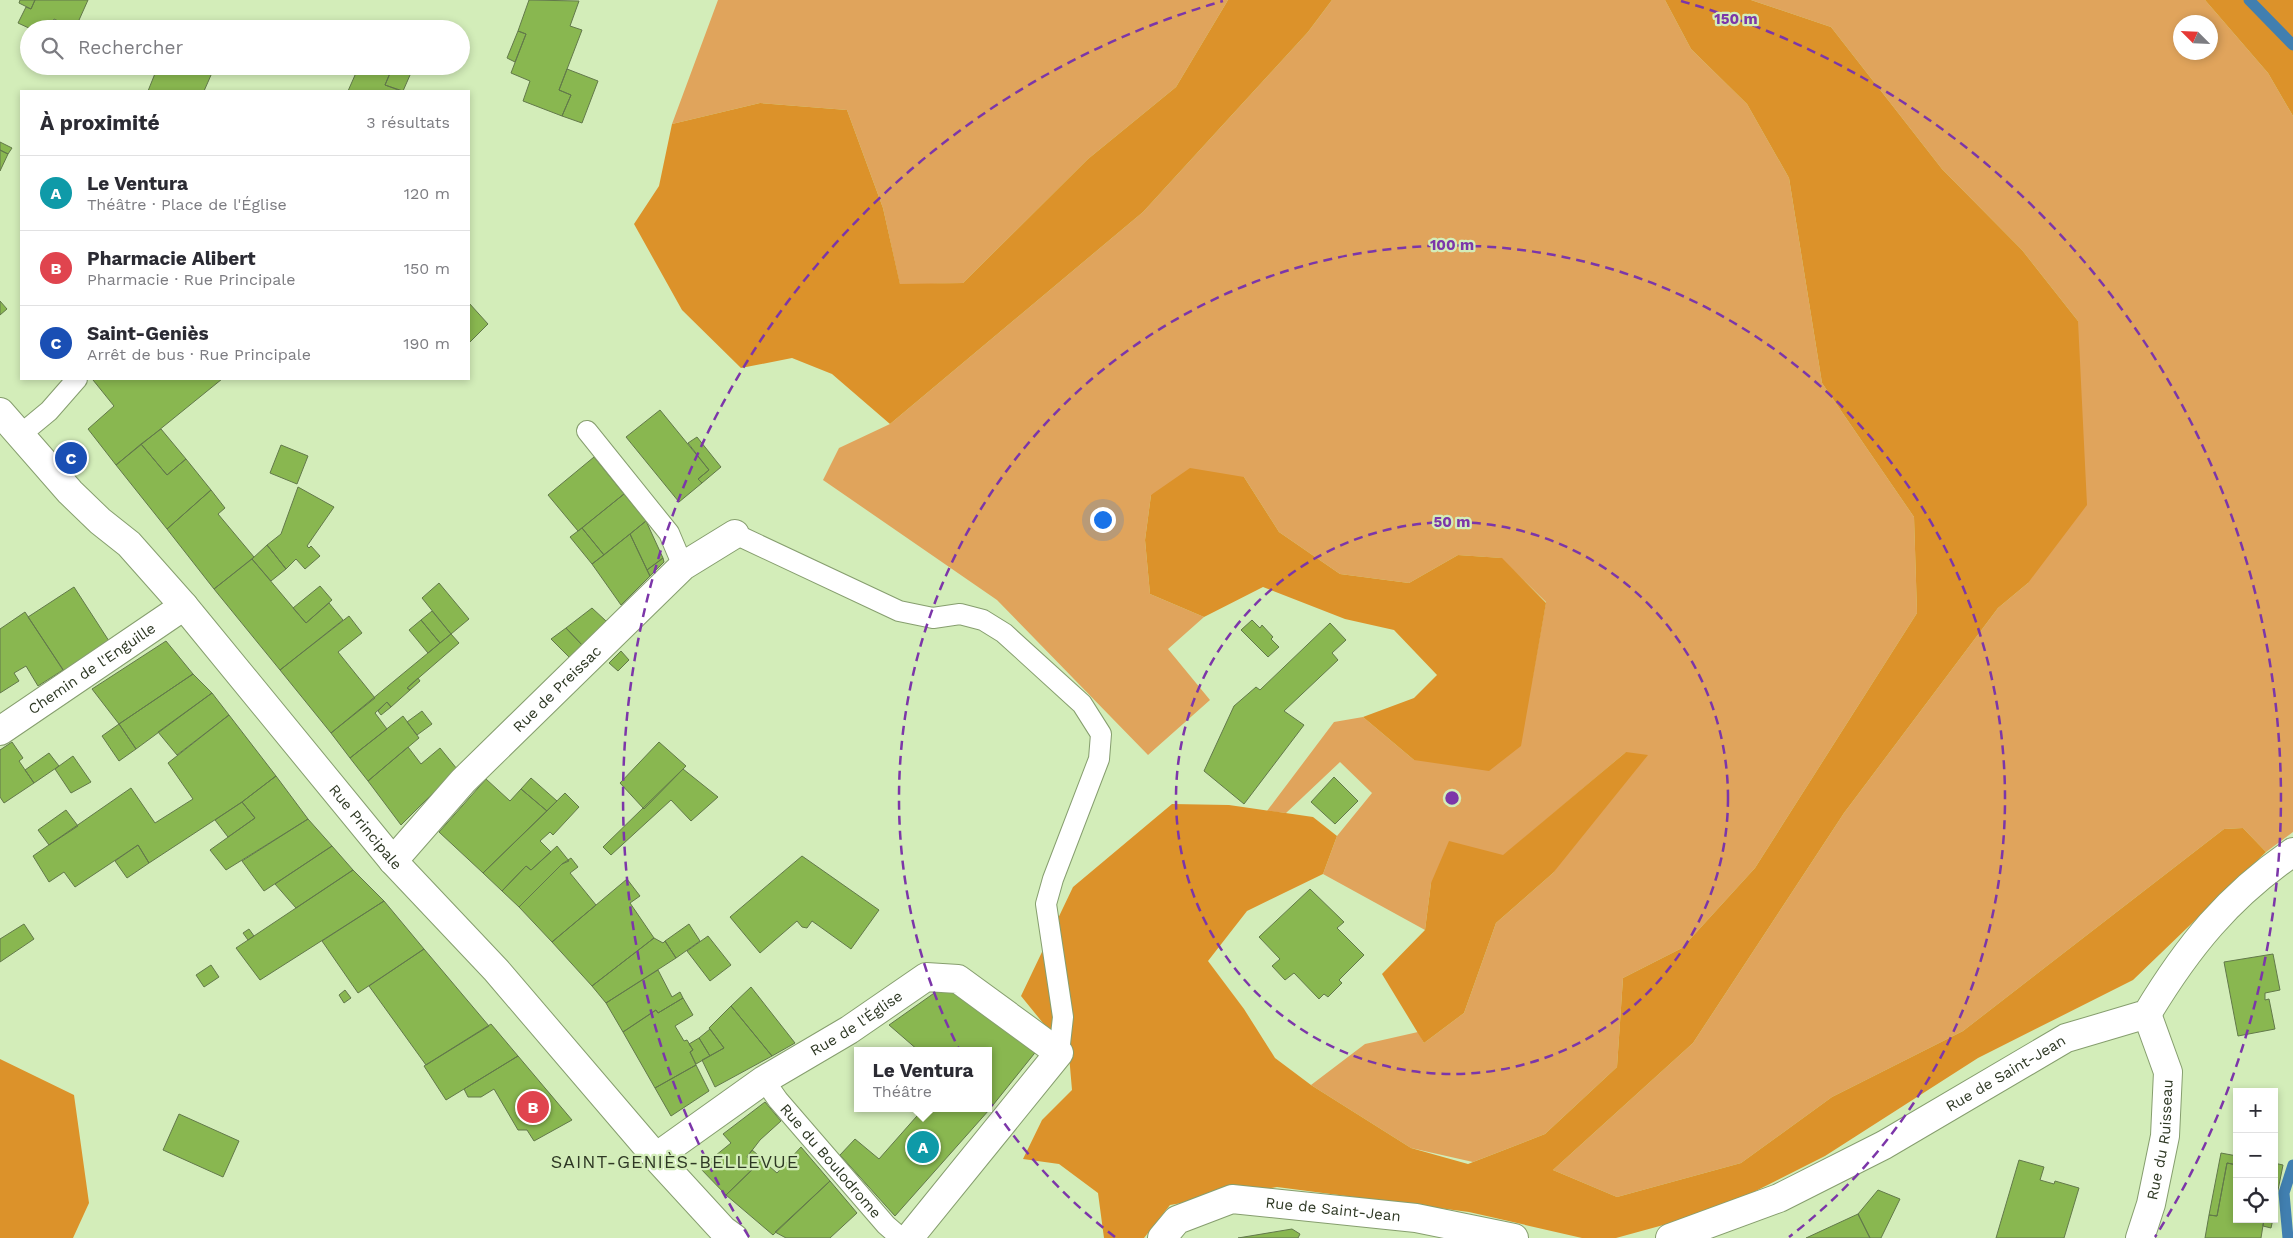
<!DOCTYPE html>
<html lang="fr">
<meta charset="utf-8">
<style>
:root{--surface:#fff;--page:#f2f2f3;--text:#2b2b33;--muted:#7c7c81;--line:#e1e1e2;--accent:#7c36a9}
body{margin:0;font-family:"Work Sans",sans-serif;background:var(--page);color:var(--text)}
.controls{position:absolute;right:15px;bottom:15px;display:grid;overflow:hidden;border-radius:0px;box-shadow:0 2px 8px #0003}
.controls button{width:45px;height:45px;display:grid;place-items:center;padding:0;border:0;border-bottom:1px solid var(--line);background:var(--surface);color:var(--text);font:25px sans-serif}
.compass{position:absolute;left:2173px;top:15px;width:45px;height:45px;border-radius:50%;background:var(--surface);box-shadow:0 2px 8px #0003;rotate:294deg}
.you{position:absolute;left:1102px;top:519px;width:18px;height:18px;margin:-12px;border:4px solid #fff;border-radius:50%;background:#1a73e8;box-shadow:0 0 0 8px #1a73e833}
.badge{display:grid;place-items:center;width:32px;height:32px;border-radius:50%;background:var(--accent);color:#fff;font-size:16px;font-weight:700}
.pin{position:absolute;translate:-50% -50%;border:2px solid #fff;box-shadow:0 1px 5px #0006}
.popup{position:absolute;left:854px;top:1047px;width:138px;height:65px;box-sizing:border-box;display:grid;place-content:center;border-radius:0px;background:var(--surface);filter:drop-shadow(0 1px 4px #0005);font-size:16px;white-space:nowrap;color:var(--muted)}
.popup b{font-size:19px;color:var(--text)}
.popup::after{content:'';position:absolute;left:50%;top:100%;margin-left:-10px;border:10px solid transparent;border-top-color:var(--surface)}
.list{margin:0;padding:0;list-style:none}
h2{display:flex;justify-content:space-between;align-items:center;height:65px;margin:0;padding:0 20px;font-size:21px}
h2 small{font-size:16px;font-weight:400;color:var(--muted)}
.list li{display:grid;grid-template-columns:32px 1fr auto;gap:15px;align-items:center;box-sizing:border-box;height:75px;padding:0 20px;border-top:1px solid var(--line)}
.list b{display:block;font-size:19px;white-space:nowrap}
.list p{margin:0;font-size:16px;white-space:nowrap;color:var(--muted)}
.list em{font-size:16px;font-style:normal;color:var(--muted)}
.icon{flex:none;width:28px;height:28px;fill:none;stroke:currentColor;stroke-width:2;stroke-linecap:round;stroke-linejoin:round}
.map{position:relative;flex:none;width:2293px;height:1238px;overflow:hidden}
.search{position:absolute;background:var(--surface);box-shadow:0 2px 8px #0003;left:20px;top:20px;width:450px;height:55px;display:flex;align-items:center;gap:12px;box-sizing:border-box;padding:0 18px;border-radius:28px;color:var(--muted);font-size:19px}
.panel{position:absolute;background:var(--surface);box-shadow:0 2px 8px #0003;left:20px;top:90px;width:450px;height:290px;border-radius:0px}
.map>svg:first-child{display:block}
.green{fill:#e0a45c;fill-rule:evenodd}
.forest{fill:#dc922a}
.lines{fill:none;stroke-linecap:round;stroke-linejoin:round}
.stream{stroke:#417fb0;stroke-width:11}
.building{fill:#89b750;stroke:#62794a}
.lane-casing{stroke:#869e6e;stroke-width:22}
.street-casing{stroke:#869e6e;stroke-width:30}
.secondary-casing{stroke:#869e6e;stroke-width:30}
.lane{stroke:#fff;stroke-width:20}
.street{stroke:#fff;stroke-width:28}
.secondary{stroke:#fff;stroke-width:28}
.ring{fill:none;stroke:#7c36a9;stroke-width:2.5;stroke-dasharray:9 6}
.labels{text-anchor:middle;dominant-baseline:central;stroke-width:4.5;stroke-linejoin:round;paint-order:stroke}
.street-label{font-size:15px;fill:#2e3824;stroke:#d3edb9}
.quarter-label{font-size:18px;letter-spacing:1px;fill:#2e3824;stroke:#d3edb9}
.centre{fill:#7c36a9;stroke:#d3edb9;stroke-width:2.5}
.ring-label{font-size:15px;text-anchor:middle;font-weight:bold;fill:#7c36a9;stroke:#d3edb9;stroke-width:4.5;stroke-linejoin:round;paint-order:stroke}
</style>
<div class="map">
<svg width="2293" height="1238" viewBox="0 0 2293 1238">
<rect width="100%" height="100%" fill="#d3edb9"/>
<path class="green" d="M718 0H1228L1176 87 1088 159 963 283 900 285 883 208 847 110 760 103 672 124Z
M1332 0H1665L1691 49 1747 104 1789 178 1822 383 1914 517 1917 613 1755 868 1682 948 1623 978 1617 1067 1545 1134 1473 1162 1411 1148 1311 1085 1365 1044 1418 1032 1424 1043 1464 1013 1496 923 1553 873 1626 752 1503 856 1431 883 1425 930 1323 874 1337 836 1372 793 1340 762 1286 813 1267 811 1334 722 1363 717 1414 760 1532 680 1546 602 1501 558 1458 555 1409 583 1340 574 1279 532 1244 477 1151 495 1145 540 1150 594 1204 617 1168 649 1210 700 1148 755 997 600 823 480 839 448 890 424 1143 212 1308 32Z
M1751 0H2205L2268 73 2293 116V832L2266 852 2243 828 2224 829 1963 1031 1832 1097 1741 1163 1617 1197 1553 1170 1693 1043 1844 813 1998 608 2028 583 2078 321 2022 250 1942 169 1831 27ZM2180 22H2210V52H2180Z"/>
<path class="forest" d="M1228 0H1332L1308 32 1143 212 890 424 832 374 792 358 741 368 682 310 634 224 659 186 672 124 760 103 847 110 883 208 900 284 963 283 1088 159 1176 87Z
M1665 0H1751L1831 27 1942 169 2022 250 2078 321 2087 505 2028 583 1998 608 1844 813 1693 1043 1553 1170 1617 1197 1741 1163 1832 1097 1963 1031 2224 829 2243 828 2266 852 2133 980 1978 1058 1825 1156 1718 1210 1616 1238H1582L1469 1212 1277 1187 1170 1205 1144 1238H1104L1098 1193 1059 1164 1023 1159 1042 1120 1072 1090 1069 1055 1021 996 1073 887 1172 804 1229 805 1313 817 1337 836 1323 874 1247 911 1208 961 1244 1009 1275 1058 1311 1085 1411 1148 1468 1164 1545 1134 1617 1067 1623 978 1682 948 1755 868 1917 613 1914 517 1822 383 1789 178 1747 104 1691 49Z
M2205 0H2293V116L2268 73Z
M1190 468 1244 477 1279 532 1340 574 1409 583 1458 555 1502 558 1546 603 1521 746 1489 771 1414 760 1363 717 1414 698 1437 675 1394 630 1345 619 1263 587 1204 617 1150 594 1145 540 1151 495Z
M1626 752 1648 755 1553 873 1496 923 1464 1013 1424 1043 1382 974 1425 930 1431 883 1449 841 1503 855Z
M0 1059 74 1095 89 1203 73 1238H0Z"/>
<g class="lines">
<path class="stream" d="M2249 0 2293 45
M2288 1238 2284 1193 2293 1165"/>
</g>
<path class="building" d="M20 0H35L31 9 19 3Z
M35 0H88L75 29 54 19 49 29H31L18 23 26 7 31 9Z
M529 0 579 1 570 26 582 30 559 90 571 95 562 116 523 101 530 81 511 73 526 34 518 31Z
M518 31 526 34 515 62 507 58Z
M158 66H215L204 91H148Z
M359 66H393L385 85 401 91H348Z
M393 66H414L403 91 385 85Z
M567 69 598 81 582 123 562 116 571 95 559 90Z
M0 142 12 148 8 154 0 150Z
M0 150 8 154 0 171Z
M0 301 7 309 0 315Z
M469 303 488 324 469 343Z
M94 379H222L116 465 88 429 114 406 93 380Z
M660 410 709 470 698 479 702 483 679 502 626 437Z
M161 429 186 459 167 475 141 444Z
M697 437 721 467 702 483 698 479 709 470 688 443Z
M141 444 167 475 186 459 211 490 167 529 116 465Z
M281 445 308 456 297 484 270 473Z
M594 457 624 494 578 531 548 495Z
M298 487 334 507 307 546 309 548 311 546 320 556 305 569 296 559 286 569 267 545 281 534Z
M211 490 225 508 218 514 254 557 214 589 167 529Z
M624 494 646 521 604 555 582 528Z
M646 521 663 558 647 570 630 534Z
M582 528 604 555 592 564 570 537Z
M630 534 650 576 621 605 592 564Z
M267 545 286 569 271 581 252 559Z
M663 558 664 562 650 576 647 570Z
M252 559 306 623 329 603 343 620 280 670 214 589Z
M439 583 469 619 451 634 422 598Z
M320 586 332 600 306 623 293 608Z
M74 587 109 641 64 671 28 617Z
M592 608 606 621 582 645 566 628Z
M432 611 451 634 440 643 421 620Z
M25 612 63 670 38 686 26 666 14 673 19 681 0 693V629Z
M349 616 362 633 338 652 375 698 331 733 280 670Z
M421 620 440 643 428 653 409 630Z
M1252 620 1260 628 1262 625 1273 637 1271 639 1279 647 1268 657 1241 630Z
M1330 623 1346 640 1332 653 1338 660 1284 711 1304 725 1244 804 1204 771 1234 706 1256 687 1260 690Z
M566 628 582 645 570 658 551 639Z
M451 634 459 643 407 688 410 690 391 707 387 702 375 713 387 729 350 758 331 733Z
M166 641 193 674 119 724 92 689Z
M621 651 629 660 618 671 609 663Z
M193 674 212 693 136 749 119 724Z
M418 678 420 681 410 690 407 688Z
M212 693 229 715 177 755 158 732Z
M387 702 391 707 381 715 378 711Z
M422 711 432 724 417 735 407 722Z
M229 715 276 776 242 802 149 863 138 845 75 887 64 872 49 882 33 856 131 788 155 823 193 799 168 763Z
M403 716 419 738 368 781 350 758Z
M119 724 136 749 119 761 102 736Z
M12 742 23 758 19 761 34 783 4 803 0 797V750Z
M659 742 686 766 644 809 620 783Z
M408 747 421 764 440 748 457 769 401 825 368 781Z
M49 753 59 766 34 783 25 770Z
M73 756 91 782 71 793 55 769Z
M683 769 718 797 691 821 671 800 611 855 603 847Z
M276 776 308 819 226 870 210 850 255 818 242 802Z
M1334 777 1358 801 1335 824 1311 802Z
M531 778 557 801 547 811 521 789Z
M486 779 510 801 521 789 547 811 483 873 439 832Z
M565 793 579 807 553 835 550 832 540 841 551 852 531 870 526 866 502 891 483 873Z
M242 802 255 818 228 837 215 820Z
M66 810 78 826 49 845 38 830Z
M308 819 332 846 264 891 242 861Z
M138 845 149 863 127 878 115 861Z
M332 846 353 870 296 908 275 884Z
M557 846 569 861 562 864 519 907 502 891 526 866 531 870Z
M802 856 879 910 851 949 812 921 807 928 802 927 797 921 760 953 730 917Z
M571 858 578 867 570 873 596 905 552 942 519 907 562 864Z
M353 870 384 901 260 980 236 948Z
M627 879 640 896 630 903 654 938 592 986 552 942Z
M1310 889 1344 922 1337 928 1364 955 1339 980 1342 983 1328 997 1324 994 1319 999 1294 973 1285 980 1272 966 1280 959 1259 937Z
M384 901 424 949 358 993 322 941Z
M24 924 34 939 0 962V939Z
M689 924 700 941 676 958 665 941Z
M249 929 254 936 248 940 243 933Z
M708 936 731 965 710 981 687 951Z
M654 938 663 943 665 941 676 958 606 1003 592 986Z
M424 949 489 1026 426 1065 369 986Z
M2273 954 2280 990 2265 993V1000L2269 999 2275 1029 2238 1036 2224 962Z
M211 965 219 977 204 987 196 975Z
M658 970 672 997 680 992 683 998 658 1013 656 1010 623 1032 606 1003Z
M947 984 1038 1049 989 1110 987 1108 988 1051H919L889 1025Z
M751 987 795 1043 772 1056 731 1006Z
M345 990 351 998 344 1003 339 995Z
M683 998 693 1015 675 1026 684 1041 687 1040 693 1050 690 1052 696 1065 655 1088 623 1032 656 1010 658 1013Z
M731 1006 772 1056 715 1087 702 1060 724 1048 709 1028Z
M491 1024 518 1056 446 1100 424 1066Z
M710 1029 724 1048 710 1056 699 1038Z
M699 1038 710 1056 696 1064 690 1052 693 1050 689 1044Z
M518 1056 572 1120 534 1141 527 1130H518L494 1089 481 1097H468L464 1089Z
M696 1065 709 1091 671 1116 655 1088Z
M765 1102 781 1121 760 1140 747 1157 756 1166 726 1195 700 1168 731 1143 723 1134Z
M924 1108 989 1110 895 1216 840 1155 855 1139 879 1159Z
M179 1114 239 1141 223 1177 163 1150Z
M801 1147 830 1181 773 1235 726 1195 762 1160 777 1173Z
M752 1150 763 1159 756 1166 747 1157Z
M2221 1153 2237 1156V1165L2227 1163 2217 1216 2209 1215Z
M2019 1160 2044 1167 2040 1180 2054 1184 2055 1181 2079 1188 2064 1238H1996Z
M2227 1163 2237 1165V1219H2264L2261 1238H2205L2209 1215 2217 1216Z
M2274 1163 2283 1165 2274 1210Z
M830 1181 857 1213 830 1238H786L775 1232Z
M1878 1190 1900 1199 1881 1238H1870L1858 1214Z
M1858 1214 1870 1238H1806Z
M2264 1219H2273L2271 1228 2263 1226Z
M1292 1229 1300 1234 1298 1238H1238Z"/>
<g class="lines">
<g class="lane-casing">
<g id="lane">
<path d="M587 431 669 533 683 566"/>
<path d="M20 435 49 411 77 379"/>
<path d="M735 534 899 611 933 618 960 614 983 620 1004 633 1082 704 1101 734 1099 759 1053 879 1046 904 1063 1017 1059 1053"/>
<path id="s1" d="M764 1080 778 1100 886 1225 901 1238"/>
</g>
</g>
<g class="street-casing">
<g id="street">
<path id="s2" d="M0 731 184 606"/>
<path id="s3" d="M393 861 463 781 683 566 735 534"/>
<path id="s4" d="M656 1157 764 1080 849 1030 926 977 958 979 1059 1053 909 1238"/>
<path id="s5" d="M1162 1238 1177 1220 1232 1199 1416 1218 1514 1238"/>
<path id="s6" d="M1670 1238 1779 1198 1884 1145 2066 1038 2147 1014C2188 946 2228 897 2293 852"/>
<path id="s7" d="M2140 1238 2151 1204 2165 1136 2168 1072 2147 1014"/>
</g>
</g>
<g class="secondary-casing">
<g id="secondary">
<path id="s8" d="M0 412 70 492 100 521 129 544 184 606 393 861 496 970 656 1157 723 1230 734 1238"/>
</g>
</g>
<use href="#lane" class="lane"/>
<use href="#street" class="street"/>
<use href="#secondary" class="secondary"/>
</g>
<g class="ring">
<circle cx="1452" cy="798" r="276"/>
<path d="M1115 1237A553 553 0 1 1 1789 1237"/>
<path d="M749 1237A829 829 0 0 1 1223 1M1681 1A829 829 0 0 1 2155 1237"/>
</g>
<g class="labels">
<g class="street-label">
<text stroke="none"><textPath href="#s2" startOffset="111">Chemin de l'Enguille</textPath></text>
<text stroke="none"><textPath href="#s3" startOffset="238">Rue de Preissac</textPath></text>
<text stroke="none"><textPath href="#s8" startOffset="554">Rue Principale</textPath></text>
<text stroke="none"><textPath href="#s4" startOffset="241">Rue de l'Église</textPath></text>
<text stroke="none"><textPath href="#s6" startOffset="375">Rue de Saint-Jean</textPath></text>
<text stroke="none"><textPath href="#s7" startOffset="101">Rue du Ruisseau</textPath></text>
<text stroke="none"><textPath href="#s1" startOffset="105">Rue du Boulodrome</textPath></text>
<text stroke="none"><textPath href="#s5" startOffset="184">Rue de Saint-Jean</textPath></text>
</g>
<g class="quarter-label">
<text x="675" y="1161">SAINT-GENIÈS-BELLEVUE</text>
</g>
</g>
<circle cx="1452" cy="798" r="8" class="centre"/>
<g class="ring-label">
<text x="1736" y="24">150 m</text>
<text x="1452" y="250">100 m</text>
<text x="1452" y="527">50 m</text>
</g>
</svg>
<div class="controls">
<button>+</button>
<button>−</button>
<button><svg class="icon" aria-label="locate" viewBox="0 0 24 24"><circle cx="12" cy="12" r="6"/><path d="M12 2v4M12 18v4M2 12h4M18 12h4"/></svg></button>
</div>
<svg class="compass" viewBox="-18 -18 36 36"><path d="M0-13l5 13h-10z" fill="#e53935"/><path d="M0 13l5-13h-10z" fill="#7c7c81"/></svg>
<div class="you"></div>
<div class="pin badge" style="left:923px;top:1147px;background:#0f9aa8">A</div>
<div class="popup"><b>Le Ventura</b>Théâtre</div>
<div class="pin badge" style="left:533px;top:1107px;background:#e0444e">B</div>
<div class="pin badge" style="left:71px;top:458px;background:#1a4fb4">C</div>
<div class="search"><svg class="icon" aria-label="search" viewBox="0 0 24 24"><circle cx="10" cy="10" r="6"/><path d="M15 15l6 6"/></svg>Rechercher</div>
<section class="panel">
<h2>À proximité<small>3 résultats</small></h2>
<ul class="list">
<li><span class="badge" style="background:#0f9aa8">A</span><div><b>Le Ventura</b><p>Théâtre · Place de l'Église</p></div><em>120 m</em></li>
<li><span class="badge" style="background:#e0444e">B</span><div><b>Pharmacie Alibert</b><p>Pharmacie · Rue Principale</p></div><em>150 m</em></li>
<li><span class="badge" style="background:#1a4fb4">C</span><div><b>Saint-Geniès</b><p>Arrêt de bus · Rue Principale</p></div><em>190 m</em></li>
</ul>
</section>
</div>
